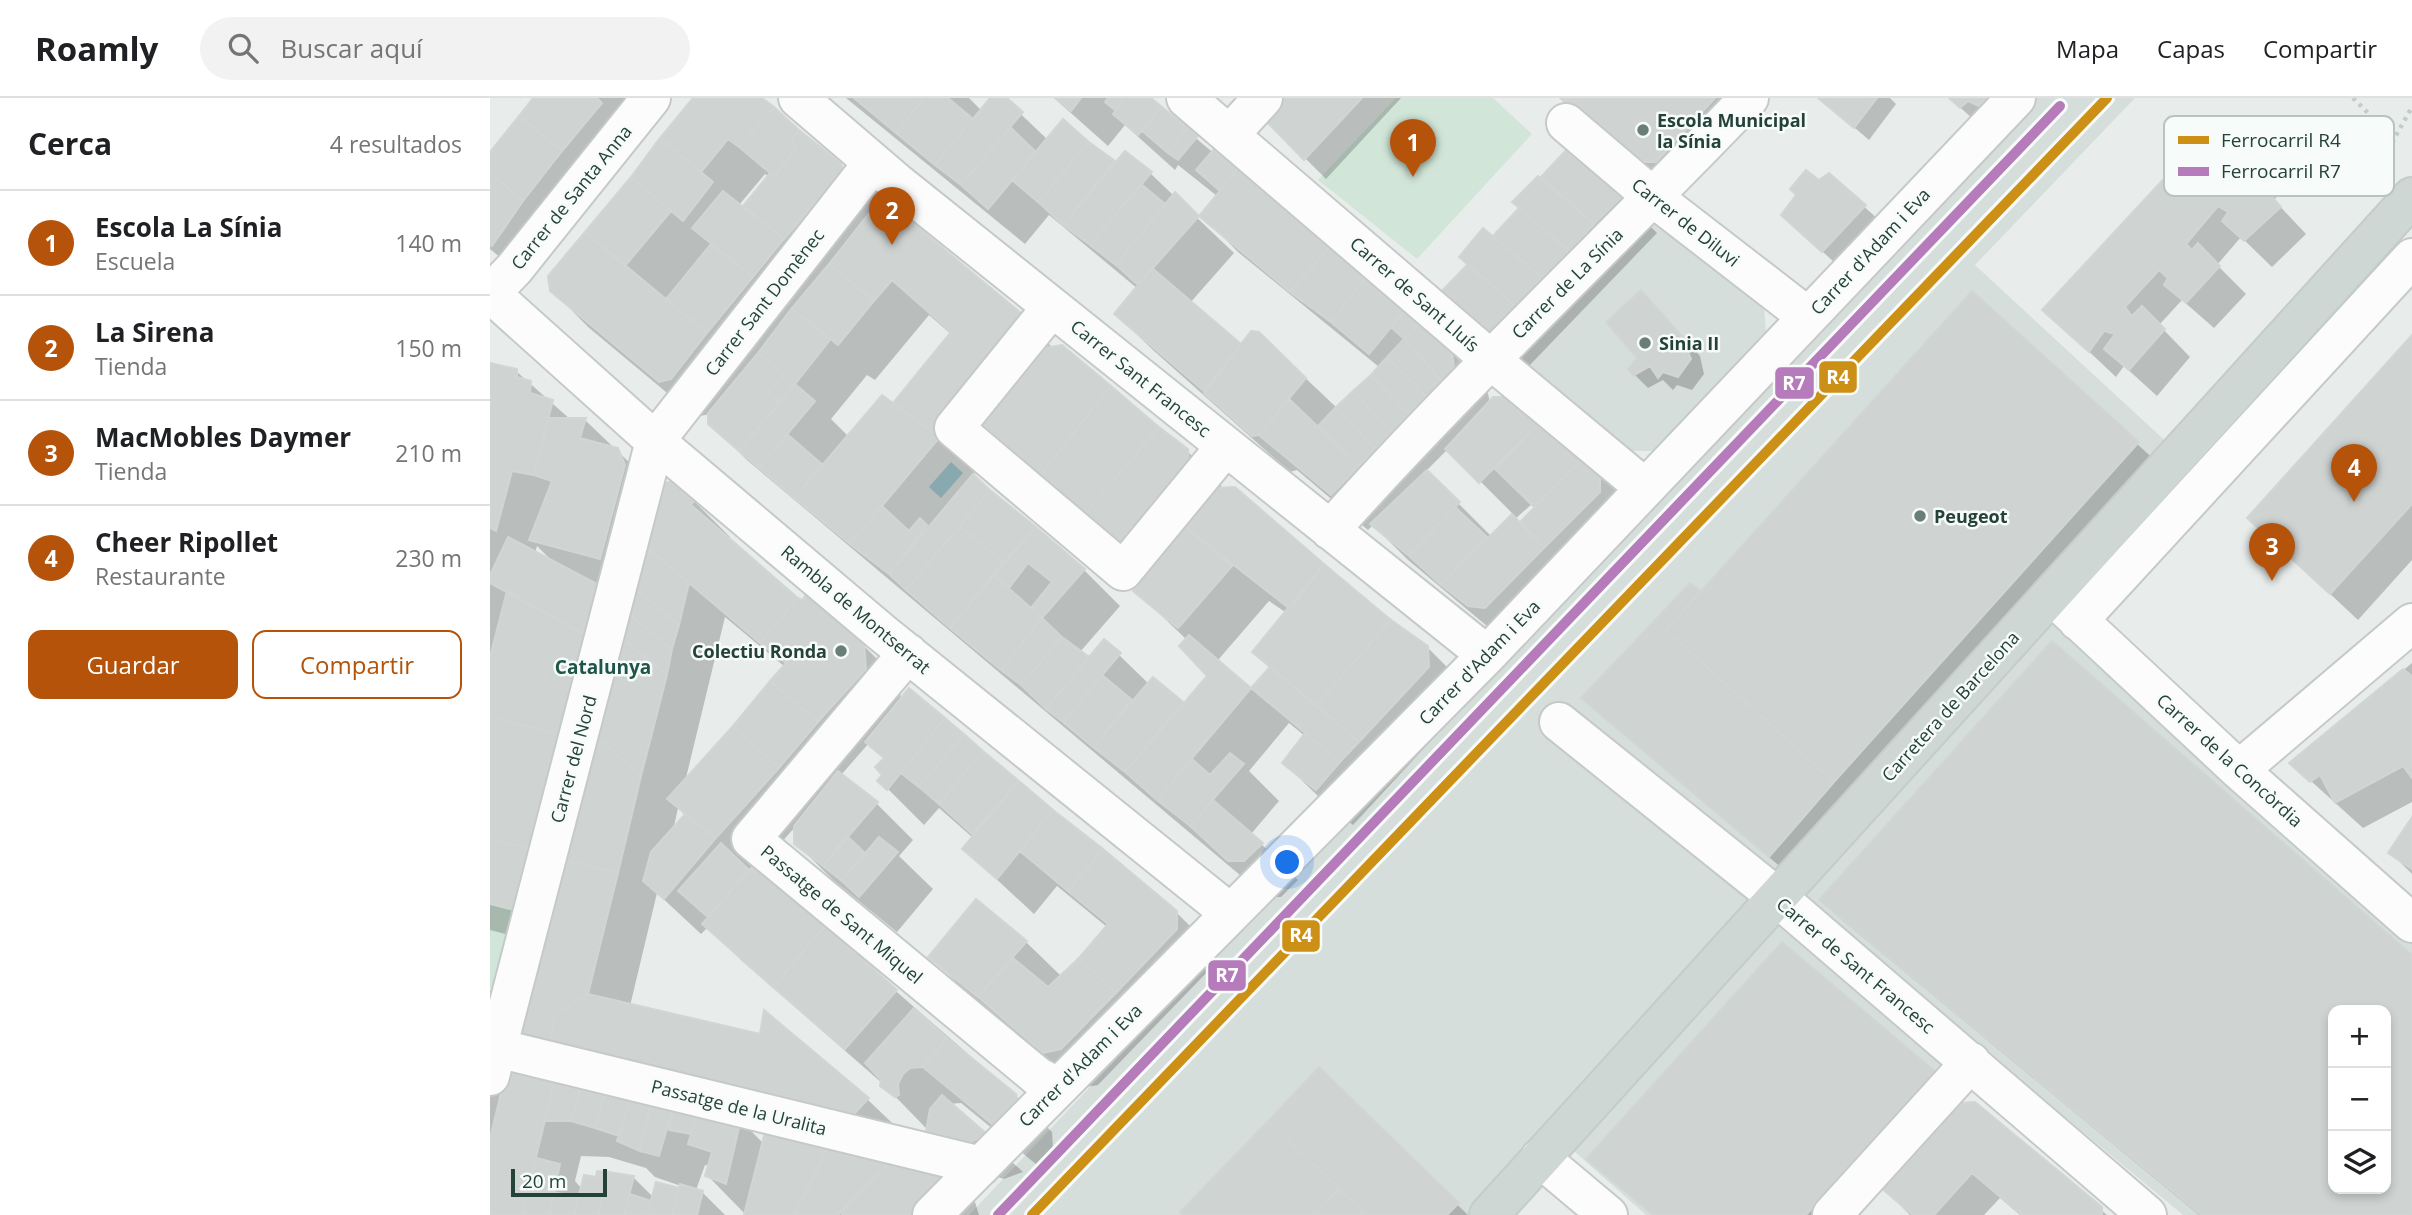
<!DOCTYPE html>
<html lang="es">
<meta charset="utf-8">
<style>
:root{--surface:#fff;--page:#f2f2f2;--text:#202124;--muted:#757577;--line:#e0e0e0;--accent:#b45309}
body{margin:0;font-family:"Open Sans",sans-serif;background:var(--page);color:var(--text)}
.controls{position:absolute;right:21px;bottom:21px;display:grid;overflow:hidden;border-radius:14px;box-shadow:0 4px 10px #0003}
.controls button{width:63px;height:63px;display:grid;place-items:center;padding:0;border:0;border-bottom:2px solid var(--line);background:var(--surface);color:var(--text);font:35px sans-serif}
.scale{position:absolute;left:21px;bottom:18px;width:96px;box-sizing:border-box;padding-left:7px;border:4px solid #24423a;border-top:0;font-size:19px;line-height:24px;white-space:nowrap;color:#24423a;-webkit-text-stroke:5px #f7fbf9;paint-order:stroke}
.you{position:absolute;left:798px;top:765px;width:24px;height:24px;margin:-18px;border:5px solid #fff;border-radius:50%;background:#1a73e8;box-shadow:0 0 0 10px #1a73e833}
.badge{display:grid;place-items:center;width:46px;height:46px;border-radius:50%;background:var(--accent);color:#fff;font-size:23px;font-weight:700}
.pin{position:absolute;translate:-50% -58px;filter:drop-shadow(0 2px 4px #0008)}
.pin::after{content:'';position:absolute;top:37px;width:24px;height:21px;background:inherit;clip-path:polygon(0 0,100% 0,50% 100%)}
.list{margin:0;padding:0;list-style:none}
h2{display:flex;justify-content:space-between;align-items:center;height:91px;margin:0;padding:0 28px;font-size:30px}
h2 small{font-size:23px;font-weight:400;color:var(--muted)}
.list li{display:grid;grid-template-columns:46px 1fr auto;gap:21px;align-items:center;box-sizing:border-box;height:105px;padding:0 28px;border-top:2px solid var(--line)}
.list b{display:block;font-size:26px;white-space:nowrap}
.list p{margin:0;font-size:23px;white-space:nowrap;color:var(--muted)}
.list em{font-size:23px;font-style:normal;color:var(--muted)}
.actions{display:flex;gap:14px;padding:21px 28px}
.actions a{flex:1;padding:16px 0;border:2px solid var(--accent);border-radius:14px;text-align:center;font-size:24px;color:var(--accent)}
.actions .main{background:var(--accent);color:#fff}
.icon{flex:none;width:38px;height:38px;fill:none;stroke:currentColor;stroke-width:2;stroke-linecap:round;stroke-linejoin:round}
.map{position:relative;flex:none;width:1922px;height:1117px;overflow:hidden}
header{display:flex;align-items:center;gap:42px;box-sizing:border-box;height:98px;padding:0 35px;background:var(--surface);border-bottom:2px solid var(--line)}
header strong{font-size:33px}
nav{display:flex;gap:38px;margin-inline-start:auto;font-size:24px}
.search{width:490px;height:63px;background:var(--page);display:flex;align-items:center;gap:18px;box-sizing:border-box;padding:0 24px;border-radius:38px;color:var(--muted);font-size:26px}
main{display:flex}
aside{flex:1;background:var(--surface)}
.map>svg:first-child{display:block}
.built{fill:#d6dedb;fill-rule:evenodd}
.green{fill:#d1e6d8}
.water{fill:#a9d4db}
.shadow{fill:#0003;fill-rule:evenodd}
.building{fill:#cfd4d2;stroke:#d1d6d4;stroke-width:2;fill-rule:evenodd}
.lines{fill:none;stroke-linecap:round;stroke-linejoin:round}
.minor-casing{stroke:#c5cac8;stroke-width:42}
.major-casing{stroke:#c3ccc9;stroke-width:42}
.path{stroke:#c3ccca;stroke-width:4.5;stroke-dasharray:3.5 5;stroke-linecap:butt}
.minor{stroke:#fcfcfc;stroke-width:38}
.major{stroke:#cfd7d5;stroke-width:38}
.rail-1-casing{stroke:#f7fbf9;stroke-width:16}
.rail-2-casing{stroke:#f7fbf9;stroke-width:16}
.rail-1{stroke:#cc9016;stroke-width:10}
.rail-2{stroke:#b57bba;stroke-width:10}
.poi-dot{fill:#697e78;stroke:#f7fbf9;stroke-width:2.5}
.labels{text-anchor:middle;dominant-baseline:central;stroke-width:5;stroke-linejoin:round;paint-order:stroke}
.poi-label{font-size:18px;font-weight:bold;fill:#24423a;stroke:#f7fbf9;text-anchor:start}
.street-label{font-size:18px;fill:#24423a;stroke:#f7fbf9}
.neighbourhood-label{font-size:19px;font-weight:bold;fill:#1f5548;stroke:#f7fbf9}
.key{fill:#f7fbf9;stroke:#b8c4c0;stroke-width:2}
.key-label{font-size:19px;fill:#24423a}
.line-badge{stroke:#f7fbf9;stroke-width:2.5}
.badge-label{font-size:19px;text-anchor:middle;font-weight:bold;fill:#fff}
</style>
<header>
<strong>Roamly</strong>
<div class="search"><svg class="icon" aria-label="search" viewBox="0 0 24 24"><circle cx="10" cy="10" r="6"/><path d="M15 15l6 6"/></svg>Buscar aquí</div>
<nav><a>Mapa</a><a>Capas</a><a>Compartir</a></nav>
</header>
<main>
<aside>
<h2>Cerca<small>4 resultados</small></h2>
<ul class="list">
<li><span class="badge">1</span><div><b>Escola La Sínia</b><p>Escuela</p></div><em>140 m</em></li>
<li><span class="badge">2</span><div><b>La Sirena</b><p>Tienda</p></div><em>150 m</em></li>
<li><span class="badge">3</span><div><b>MacMobles Daymer</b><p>Tienda</p></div><em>210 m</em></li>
<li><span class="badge">4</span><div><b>Cheer Ripollet</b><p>Restaurante</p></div><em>230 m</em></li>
</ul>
<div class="actions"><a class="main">Guardar</a><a>Compartir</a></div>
</aside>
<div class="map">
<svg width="1922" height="1117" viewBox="0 0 1922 1117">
<rect width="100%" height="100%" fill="#e8edeb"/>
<path class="built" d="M1535 0H1645L1485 167 1721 385 1607 512 1922 808V1117H1693L1487 946 1343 1117H1156L1068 1039 999 1117H479ZM1843 912H1896V1091H1843Z
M1165 122 1274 207 1276 235 1162 353H1135L1032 264 1033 256Z"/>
<path class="green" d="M906 0H1003L1042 36 927 161 828 82Z
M0 806 28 813 7 892 0 890Z"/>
<path class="water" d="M461 364 473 375 451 400 439 389Z"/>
<path class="shadow" d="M46 0H158L39 183 0 151V56Z
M205 0H269L350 66 387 103 389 110 530 217 563 250 697 353 734 391 937 549 974 586 975 606 863 727 831 701 794 665 815 638 799 625 759 673 789 703 761 736 808 782 791 799H776L257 362 220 325 219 316 206 319 98 229 62 192 60 178ZM275 76 279 79 254 110 249 107ZM439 217 461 236 403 307 359 339 341 321 377 277 385 282ZM505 351 656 481 646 493 697 542 720 578 693 607 663 582 659 586 629 557 599 562 590 554 630 508 594 472 482 378ZM779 503 798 516 764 554 781 571 762 592 728 562Z
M356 0H479L492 13 502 0H514L558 42 573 23 625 66 660 75 744 155 700 205 751 248 769 236 847 310 889 269 748 154 712 117 727 98 688 67 685 72 635 27 618 48 564 0H658L961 254 997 291 1000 305 1021 301 1093 361 1146 413V430L1032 546 1016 544 918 462 883 427 878 432 807 372 800 374 663 252 626 216 648 191 559 117 535 146ZM958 351 1024 417 1001 438 936 373ZM1042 406 1046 410 1030 426 1025 421Z
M792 0H911L836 81 774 19Z
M1069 0H1272L1173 84Z
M1330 0H1400L1406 6 1379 42Z
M1460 0H1516L1485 23Z
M1076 55 1131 99 1167 135 1038 269 955 193 1031 111 1024 104Z
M1764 69 1790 95 1784 102 1816 136 1782 169 1751 139 1727 167 1756 196 1724 230 1692 202 1669 227 1700 259 1667 298 1634 268 1626 279 1555 212Z
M1339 77 1389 122 1346 166 1307 130 1329 84Z
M1482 195 1669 366 1301 778 1093 600 1200 487 1211 495Z
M1164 208 1210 258 1214 276 1202 292 1187 287 1183 292 1173 282 1158 290 1144 276Z
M1922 240V462L1868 522 1759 420Z
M0 267 26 273 81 322H95L164 388 204 403 240 439 238 442 307 501 372 546 409 583 411 602 419 592 686 814 723 851V868L608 987 590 990 477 895 441 859 536 844 571 878 617 829 567 788 544 816 474 751 482 739 449 710 434 727 390 683 394 677 395 661 379 645 351 677 387 706 423 742 409 758 443 791 407 834 343 782 306 745V728L267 772 525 997 562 1034 563 1049 547 1067 471 1005 459 1006 533 1074 514 1081 474 1069 392 985 251 862 218 829 211 836 167 795 140 908 377 1001 485 1104 489 1117H256L217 1077 220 1068 215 1067 206 1092 212 1094 235 1117H0V892L6 894 50 845 0 832ZM47 448 63 464 45 455ZM105 486 136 494 131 512ZM235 519 295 569 195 684ZM188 710 196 718 183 733ZM119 989 117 997 96 993ZM250 1022 279 1025 274 1046ZM91 1058 119 1059 156 1070 165 1079 191 1088V1092L164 1100 143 1079 92 1091 85 1083Z
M1922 565V704L1873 730 1801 665Z
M1922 721V776L1900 754Z
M1331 801 1922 859V1117H1709L1352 822ZM1843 912H1896V1091H1843Z
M829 972 978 1117H695Z
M1466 995 1355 1117H1162L1099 1061Z
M1485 1006 1610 1111 1617 1117H1530L1510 1100 1494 1117H1420L1393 1090Z"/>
<path class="building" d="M43 0H107L112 5 72 53 29 18Z
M203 0H272L284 9 249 49 238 41 211 74 170 40Z
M364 0H434L406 35Z
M434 0H458L483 21 445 67 406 35Z
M500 0H517L533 14 471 87 445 67Z
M566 0H591L581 13Z
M618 0H635L625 12 615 4Z
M635 0H661L672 9 648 37 623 16Z
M789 0H872L814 62 772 19Z
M1071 0H1225L1166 64H1151Z
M1328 0H1387L1364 30Z
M1459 0H1497L1489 8 1478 3 1470 10Z
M284 9 309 32 301 42 306 50 285 79 249 49Z
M672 9 697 29 678 55 651 32Z
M29 18 72 53 33 103 0 75V54Z
M573 21 599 44 548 104 522 82Z
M520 29 546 54 498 111 471 87Z
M697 29 708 38 688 62 678 55Z
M1721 30 1765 68 1751 82 1762 90 1768 83 1791 109 1754 143 1732 123 1738 114 1728 108 1696 146 1702 152 1708 145 1730 168 1696 205 1674 187 1678 180 1669 172 1635 209 1642 218 1652 208 1675 231 1639 272 1614 251 1625 236 1614 233 1599 254 1552 212Z
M309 32 351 65 353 73 294 141 253 108 280 75 285 79 306 50 301 42Z
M170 40 223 84 193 123 141 79Z
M599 44 625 63 573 127 548 104Z
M723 52 748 71 730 93 706 72Z
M1076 52 1132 98 1104 126 1051 79Z
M635 53 662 74 600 147 573 127Z
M748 71 840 149 800 194 709 118Z
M1316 72 1329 82 1339 75 1376 107 1332 154 1291 117 1306 97 1300 91Z
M0 75 33 103 2 148 0 146Z
M1048 78 1104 126 1079 153 1022 104Z
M141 79 181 113 135 168 95 134Z
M651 86 675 106 626 167 600 147Z
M233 93 294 141 263 179 202 130Z
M685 94 709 118 648 187 626 167Z
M402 108 531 215 532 238 450 339 403 305 461 234 402 182 384 203 339 166 384 109Z
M1029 110 1079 153 1052 180 1003 138Z
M993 130 1052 180 1025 208 969 159Z
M95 134 217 235 181 281 169 284 60 193 58 178Z
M221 146 263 179 217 235 176 201Z
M840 149 876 179 841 224 800 194Z
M339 166 384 203 348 247 302 210Z
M978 166 1025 208 1000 234 952 193Z
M662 170 751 246 714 293 624 216Z
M876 179 916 211 879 256 841 224Z
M1151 192 1200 247 1197 252 1201 261 1188 279 1173 274 1168 280 1160 268 1143 278 1138 271 1147 260 1116 224Z
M1482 193 1649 344 1344 684 1176 532Z
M302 210 340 242 290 305 279 295 294 276 268 255Z
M916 211 930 224 914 241 901 229Z
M930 224 962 253 964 271 952 283 914 241Z
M761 233 769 234 816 280 769 337 762 338 714 295Z
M1922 237V406L1840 496 1757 420Z
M914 241 952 283 936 299 897 259Z
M572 247 621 288 545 384 485 334 555 250Z
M268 255 294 276 279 295 290 305 249 353 218 326V315Z
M897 259 936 299 919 316 881 277Z
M0 265 27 271V279L41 283 40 295 63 302 44 377 22 373 6 433 0 430Z
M881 277 919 316 903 334 863 293Z
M305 286 325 303 269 370 249 353Z
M621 288 669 329 590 422 545 384Z
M863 293 903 334 885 351 845 310Z
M392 297 450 339 360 446 304 400Z
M1003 299H1022L1051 323 989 385 955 351Z
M799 301 869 368 841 397 769 337Z
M845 310 885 351 869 368 828 328Z
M59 320H96L90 340 128 350 135 367 110 461 39 442 62 383 44 377Z
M1051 323 1095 359 1044 409 1005 371Z
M669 329 698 351 699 371 638 446 621 448 590 422Z
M297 336 333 367 304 400 269 370Z
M1095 359 1110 375V394L1054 450 1030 424Z
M937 372 970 404 919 458 880 426Z
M483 376 500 392 416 492 399 476Z
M182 383 205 402 201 407 308 500 270 545 147 441 159 390Z
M745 389 834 466 800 511 694 428 725 390Z
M500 392 546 429 513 465 470 428Z
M392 408 419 433 430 420 437 427 399 476 360 446Z
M965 409 997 439 951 487 919 458Z
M1022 416 1054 450 995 510 978 508 951 487Z
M470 428 513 465 460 530 416 492Z
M694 428 742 468 688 530 643 493Z
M546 429 595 471 552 520 541 510 562 484 538 465 519 490 504 477Z
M18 439 107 486 94 536 0 485V477Z
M147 441 199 485 189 527 138 484Z
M834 466 901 522 826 607 762 554Z
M504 477 552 520 511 572 460 530Z
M138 484 189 527 182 551 130 509Z
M1200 485 1211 493 1176 532 1344 684 1279 759 1091 600Z
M17 493 94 536 70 636 0 619V559Z
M316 497 374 544 376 571 328 624 280 583 296 565 270 545 308 500 312 502Z
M130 509 182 551 177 577 126 535Z
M552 520 572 539 531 587 511 572Z
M901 522 938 548 939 569 869 644 826 607Z
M126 535 177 577 151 678 101 634Z
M699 537 761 590 667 702 635 674 717 578 689 548Z
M572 539 599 559 556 611 531 587Z
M614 541 631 555 573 624 556 611Z
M1562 543 1922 857V1117H1711L1329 802ZM1843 912H1896V1091H1843Z
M780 569 869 644 850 664 761 590Z
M1913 571 1922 578V680L1913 668 1845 705 1830 677 1820 684 1799 665Z
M612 577 642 602 603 649 573 624Z
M663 579 693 604 635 674 603 649Z
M280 583 328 624 289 670 243 628Z
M419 590 455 620 397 692 387 683 392 677 385 669 394 660 375 644Z
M0 619 70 636 42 751 0 741Z
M455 620 474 636 429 689 411 675Z
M243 628 289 670 226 740 177 701Z
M101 634 151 678 128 775 71 761Z
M815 635 850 664 826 692 792 665Z
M474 636 493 653 449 706 429 689Z
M493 653 529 683 482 736 449 706Z
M740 655 754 666 700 728 667 702 702 661 720 677Z
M348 673 388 704 333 768 304 746V728Z
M529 683 563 712 507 781 472 751Z
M723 702 773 745 754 763H738L700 728Z
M563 712 613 751 578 793 530 753Z
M195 716 226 740 174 801 153 783 161 754Z
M1922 719V771L1898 755Z
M357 738 374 754 352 783 333 768Z
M389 739 408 754 369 799 352 783Z
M0 741 42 751 28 813 0 806Z
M231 745 259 772 218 819 188 793Z
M613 751 687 813V831L626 895 589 860 618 826 578 793Z
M71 761 128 775 98 896 65 917 59 947 39 943 28 929Z
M264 767 335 828 283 889 212 826Z
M486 801 537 843 488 899 438 859Z
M335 828 407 892 355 951 283 889Z
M1292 844 1446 974 1316 1117H1163L1096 1061Z
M523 860 558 889 589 860 626 895 571 951 553 955 488 899Z
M98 896 270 936 274 912 379 1000 363 1017 59 947 65 917Z
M424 910 457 940 433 969 420 970 413 976 408 986 409 997 405 999 390 988 391 982 375 965Z
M457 940 526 996 528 1012 509 1032 433 969Z
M829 969 969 1105 957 1117H876L778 1023Z
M28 972 65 981 32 1117H0V1041L14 982Z
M65 981 91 990 81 1023H55Z
M117 989 142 993 129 1038 105 1030Z
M91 990 115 995 105 1030 81 1023Z
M142 993 162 1000 150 1053 127 1043Z
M452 997 498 1037 477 1045 436 1033 440 1011Z
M162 1000 185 1003 169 1058 150 1053Z
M185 1003 209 1009 201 1036 179 1032Z
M1485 1004 1612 1109V1117H1532L1482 1075 1444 1117H1423L1391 1090 1469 1005Z
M209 1009 251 1021 236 1086 215 1078 222 1054 198 1046Z
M778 1023 849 1091 824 1117H693L690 1114Z
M277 1026 341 1043 304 1117H254Z
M341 1043 405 1059 348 1117H304Z
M405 1059 449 1066 455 1085 423 1117H353L350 1114Z
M46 1060 70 1066 59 1117H32Z
M107 1073 119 1074 108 1117H84L94 1077 106 1079Z
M119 1074 144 1078 134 1117H108Z
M166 1084 189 1090 182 1117H157Z
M190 1086 213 1093 207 1117H182Z
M849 1091 876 1117H824Z
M64 1094 88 1100 84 1117H59Z
M140 1096 161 1103 157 1117H134Z"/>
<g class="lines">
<g class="minor-casing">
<path id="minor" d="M308 0 406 84 997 557
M696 0 1000 261 1155 390
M1076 25 1164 100 1318 219
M739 37 773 0
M0 195 165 343 391 534 740 815
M0 196 24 171 161 0
M562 209 464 330 633 473 736 348
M840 432C974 282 1120 145 1259 0
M1571 506 1749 672 1922 825
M1588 523 1922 160
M418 555 261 741 547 978 568 989
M1069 624 1287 799 1657 1117
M1749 672 1922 525
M7 950 491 1068
M0 978 165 343 383 65
M1050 1060 1118 1117
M442 1117 997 557 1526 0
M1342 1117 1481 964"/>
</g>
<g class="major-casing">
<path id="major" d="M999 1117 1922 99"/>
</g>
<path class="path" d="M1863 0 1885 22
M1891 77 1904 41 1922 9"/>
<use href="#minor" class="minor"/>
<use href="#major" class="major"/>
<g class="rail-1-casing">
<path id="rail-1" d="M542 1117 1617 0"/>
</g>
<g class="rail-2-casing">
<path id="rail-2" d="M508 1117 1570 8"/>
</g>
<use href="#rail-1" class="rail-1"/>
<use href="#rail-2" class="rail-2"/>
</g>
<g class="poi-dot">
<circle cx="1153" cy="32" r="7"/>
<circle cx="1155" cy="245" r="7"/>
<circle cx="1430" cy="418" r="7"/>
<circle cx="351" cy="553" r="7"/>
</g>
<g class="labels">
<g class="poi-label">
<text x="1167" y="22">Escola Municipal<tspan x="1167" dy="21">la Sínia</tspan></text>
<text x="1169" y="245">Sinia II</text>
<text x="1444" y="418">Peugeot</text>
<text x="337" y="553" text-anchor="end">Colectiu Ronda</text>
</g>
<g class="street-label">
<text transform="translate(81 99) rotate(-51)">Carrer de Santa Anna</text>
<text transform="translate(1196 124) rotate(38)">Carrer de Diluvi</text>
<text transform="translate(1380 153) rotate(-47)">Carrer d'Adam i Eva</text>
<text transform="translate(1077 185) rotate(-45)">Carrer de La Sínia</text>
<text transform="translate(925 196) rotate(41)">Carrer de Sant Lluís</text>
<text transform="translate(274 204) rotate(-52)">Carrer Sant Domènec</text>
<text transform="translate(651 280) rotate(39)">Carrer Sant Francesc</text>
<text transform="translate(366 511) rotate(40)">Rambla de Montserrat</text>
<text transform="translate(989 564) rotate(-46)">Carrer d'Adam i Eva</text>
<text transform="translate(1460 608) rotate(-48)">Carretera de Barcelona</text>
<text transform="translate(83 661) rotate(-75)">Carrer del Nord</text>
<text transform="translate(1740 662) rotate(42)">Carrer de la Concòrdia</text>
<text transform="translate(352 816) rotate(40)">Passatge de Sant Miquel</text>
<text transform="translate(1366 867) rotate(40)">Carrer de Sant Francesc</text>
<text transform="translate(590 967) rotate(-45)">Carrer d'Adam i Eva</text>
<text transform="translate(249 1009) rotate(14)">Passatge de la Uralita</text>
</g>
<g class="neighbourhood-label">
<text x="113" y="569">Catalunya</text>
</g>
</g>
<rect x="1674" y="18" width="230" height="80" rx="10" class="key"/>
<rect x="1688" y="38" width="31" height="8" fill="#cc9016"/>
<rect x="1688" y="69" width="31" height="9" fill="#b57bba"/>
<g class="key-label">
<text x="1731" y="49">Ferrocarril R4</text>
<text x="1731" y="80">Ferrocarril R7</text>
</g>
<g class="line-badge">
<rect x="1328" y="262" width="40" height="34" rx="7" fill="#cc9016"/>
<rect x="1284" y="268" width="41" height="34" rx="7" fill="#b57bba"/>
<rect x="791" y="821" width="40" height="34" rx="7" fill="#cc9016"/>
<rect x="717" y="861" width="40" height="33" rx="7" fill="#b57bba"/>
</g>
<g class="badge-label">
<text x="1348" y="286">R4</text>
<text x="1304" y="292">R7</text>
<text x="811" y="844">R4</text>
<text x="737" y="884">R7</text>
</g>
</svg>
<div class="controls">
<button>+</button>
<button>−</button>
<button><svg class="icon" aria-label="layers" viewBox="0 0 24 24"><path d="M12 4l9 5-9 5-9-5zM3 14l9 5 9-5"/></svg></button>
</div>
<div class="scale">20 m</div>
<div class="you"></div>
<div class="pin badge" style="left:923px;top:79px">1</div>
<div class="pin badge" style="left:402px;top:147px">2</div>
<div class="pin badge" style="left:1782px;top:483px">3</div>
<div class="pin badge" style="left:1864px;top:404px">4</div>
</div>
</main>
